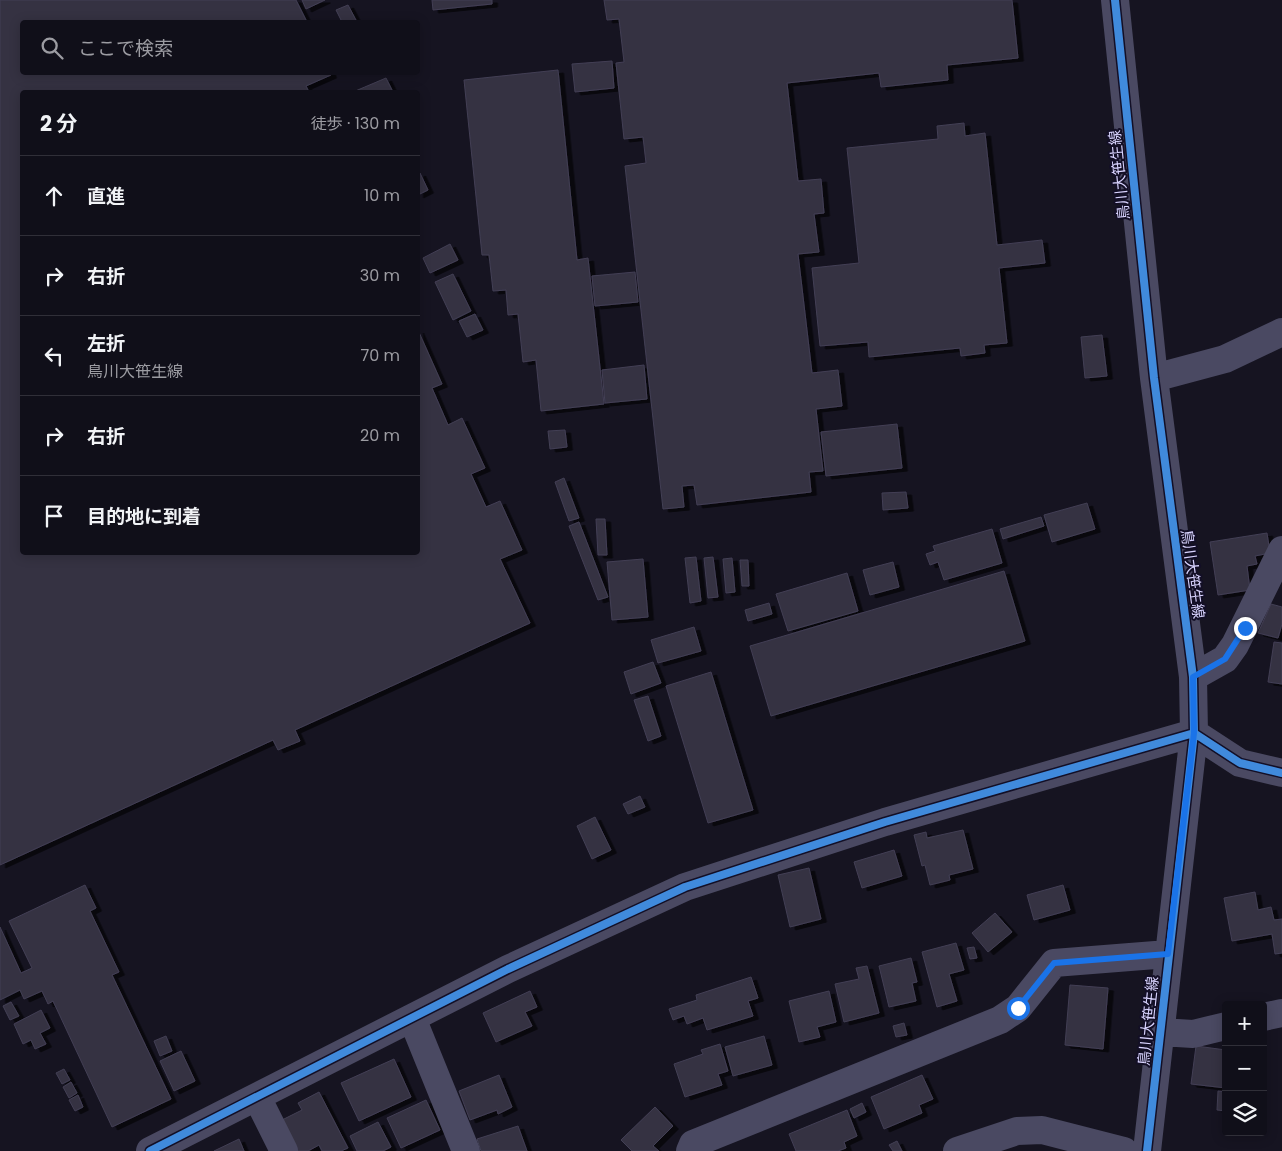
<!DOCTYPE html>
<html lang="ja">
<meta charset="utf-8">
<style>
:root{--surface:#100f19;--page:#1e1d26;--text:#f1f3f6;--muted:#9c9ca2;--line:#302f38}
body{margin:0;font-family:Poppins,"Noto Sans JP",sans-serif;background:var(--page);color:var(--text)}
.controls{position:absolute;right:15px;bottom:15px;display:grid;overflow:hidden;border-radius:5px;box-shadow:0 2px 12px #0003}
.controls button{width:45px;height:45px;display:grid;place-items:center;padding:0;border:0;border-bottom:1px solid var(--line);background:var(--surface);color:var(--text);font:25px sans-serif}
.stop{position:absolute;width:15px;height:15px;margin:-11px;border:4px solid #1a73e8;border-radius:50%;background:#fff}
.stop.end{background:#1a73e8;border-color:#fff;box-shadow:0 1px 5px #0008}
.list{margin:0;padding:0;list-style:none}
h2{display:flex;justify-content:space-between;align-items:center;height:65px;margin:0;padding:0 20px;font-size:21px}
h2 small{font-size:16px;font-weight:400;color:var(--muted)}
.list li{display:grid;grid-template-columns:32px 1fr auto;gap:15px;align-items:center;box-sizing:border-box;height:80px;padding:0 20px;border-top:1px solid var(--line)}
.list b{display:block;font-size:19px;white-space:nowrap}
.list p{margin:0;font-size:16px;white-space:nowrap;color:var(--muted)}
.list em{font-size:16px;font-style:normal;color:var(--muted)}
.icon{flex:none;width:28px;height:28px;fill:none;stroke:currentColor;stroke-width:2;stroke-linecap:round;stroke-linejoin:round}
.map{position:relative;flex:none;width:1282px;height:1151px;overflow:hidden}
.search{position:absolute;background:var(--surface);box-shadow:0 2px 12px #0003;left:20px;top:20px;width:400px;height:55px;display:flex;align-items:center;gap:12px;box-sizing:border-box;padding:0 18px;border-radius:5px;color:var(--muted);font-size:19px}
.panel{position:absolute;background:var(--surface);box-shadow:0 2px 12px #0003;left:20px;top:90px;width:400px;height:465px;border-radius:5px}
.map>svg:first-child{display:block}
.building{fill:#343243;stroke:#433f54;filter:url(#shadow)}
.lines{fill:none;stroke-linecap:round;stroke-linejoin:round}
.minor{stroke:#4a4962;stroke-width:28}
.cycleway-casing{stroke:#130f26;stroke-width:11}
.cycleway{stroke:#408adc;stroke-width:8}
.route{stroke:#1a73e8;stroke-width:6}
.labels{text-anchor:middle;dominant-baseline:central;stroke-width:4;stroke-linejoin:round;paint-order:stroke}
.street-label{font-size:15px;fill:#d9d4ff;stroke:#130f26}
</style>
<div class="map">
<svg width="1282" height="1151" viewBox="0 0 1282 1151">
<defs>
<filter id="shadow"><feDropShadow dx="5.5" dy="3" stdDeviation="0" flood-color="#0009"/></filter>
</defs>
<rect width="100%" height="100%" fill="#161421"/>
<path class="building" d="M0 0H296L307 22H22V72H330L331 75 306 86 309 92H22V552H418V330L442 384 432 388 448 425 462 418 485 468 471 474 486 507 500 501 522 550 500 559 530 623 295 730 300 741 278 750 273 740 0 865Z
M302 0H325L306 9Z
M432 0H492V4L433 10Z
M604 0H1012L1018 58 947 65 948 80 881 87 879 73 787 83 798 181 821 179 824 213 814 214 819 252 798 254 812 373 838 370 842 406 816 409 823 471 809 472 811 492 697 505 694 485 682 486 684 507 663 509 625 166 646 163 643 137 624 139 616 63 624 62 619 19 607 20Z
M348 5 357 22H342L336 10Z
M612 61 614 88 575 92 572 64Z
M558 70 577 260 588 258 604 404 541 411 536 360 523 362 518 314 508 315 506 290 493 291 489 255H482L464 80Z
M386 78 393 92H353Z
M964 123 965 136 985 133 997 245 1042 240 1045 263 999 268 1007 343 984 345 985 353 961 356 960 348 869 357 868 342 820 346 812 268 859 263 847 148 938 139 937 126Z
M420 173 428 190 418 195V174Z
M450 244 458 260 430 273 423 258Z
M635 272 638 302 595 306 592 276Z
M453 274 471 311 453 320 435 282Z
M475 314 483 330 467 337 459 321Z
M1102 335 1107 376 1085 378 1081 337Z
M644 365 647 399 605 403 602 370Z
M897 424 902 468 826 476 821 432Z
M565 430 567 447 550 449 548 431Z
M564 478 579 518 569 521 555 482Z
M906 492 908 508 883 510 882 493Z
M1087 503 1095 529 1052 542 1044 515Z
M1041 517 1044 526 1003 539 1000 529Z
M596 519H605L607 555H598Z
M579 522 608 597 598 600 569 526Z
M992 529 1002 563 944 580 938 562 930 565 926 554 935 551 933 546Z
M1267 533 1270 553 1255 556 1257 564 1247 566 1250 590 1218 595 1210 542Z
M696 557 701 601 690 603 685 558Z
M713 557 718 597 708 598 704 558Z
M732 558 735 592 726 593 723 559Z
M643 559 648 617 612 620 607 562Z
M740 560H748L749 586H742Z
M893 562 899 587 870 595 863 570Z
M1004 571 1025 641 771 716 750 646Z
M847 573 858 611 788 631 776 594Z
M769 603 772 614 748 621 745 610Z
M1271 604 1282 607V624L1278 638 1258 633Z
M694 627 701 651 658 663 651 640Z
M1274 642 1282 643V684L1268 682Z
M653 662 661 683 631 694 624 672Z
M711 672 753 810 708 823 666 686Z
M648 696 661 736 648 741 634 700Z
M640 796 645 807 628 814 623 804Z
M595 817 611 850 592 859 577 826Z
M963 830 973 869 949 875 950 880 930 885 925 865 922 866 914 835 926 832 927 838Z
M894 850 902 876 862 888 854 862Z
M809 868 821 919 790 927 778 875Z
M85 885 96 908 90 911 119 972 112 975 171 1099 112 1127 53 1001 48 1004 42 991 24 999 20 990 0 1000V927L21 973 32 968 9 921Z
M1063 885 1070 910 1034 920 1027 895Z
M1255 892 1258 910 1271 907 1274 920 1282 919V953L1275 954 1272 934 1232 941 1224 898Z
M995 913 1012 932 988 952 972 933Z
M956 943 964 970 949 974 957 1001 937 1007 922 952Z
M974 947 977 958 970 959 967 948Z
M911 958 917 982 912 983 916 1001 889 1007 879 966Z
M867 966 879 1013 844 1022 835 984 859 979 856 968Z
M751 977 758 998 748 1001 753 1016 707 1030 703 1018 687 1024 684 1016 673 1020 669 1009 697 1000 696 995Z
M1070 985 1108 988 1103 1049 1065 1045Z
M530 991 537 1007 525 1012 532 1026 496 1042 483 1013Z
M829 991 836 1022 817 1027 820 1037 799 1042 789 1001Z
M11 1002 19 1016 10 1020 3 1006Z
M41 1010 50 1028 40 1033 46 1044 35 1049 31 1040 23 1044 14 1024Z
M904 1023 907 1035 896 1037 893 1026Z
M166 1036 172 1051 160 1056 154 1041Z
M764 1036 772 1065 733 1076 725 1047Z
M720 1044 728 1071 718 1074 722 1085 685 1097 674 1064 703 1054 701 1050Z
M1196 1046 1226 1050V1088L1191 1084Z
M181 1051 195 1081 174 1091 160 1061Z
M394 1059 411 1097 359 1121 341 1083Z
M64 1069 70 1080 62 1084 56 1073Z
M499 1075 512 1107 498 1114 497 1110 470 1120 459 1091Z
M922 1075 933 1099 919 1105 922 1113 884 1129 871 1097Z
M71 1082 77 1093 69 1098 63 1087Z
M1218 1091 1226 1092V1111L1217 1110Z
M319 1092 348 1148 341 1151H322L319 1145 308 1151H298L282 1120 302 1110 298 1103Z
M78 1095 83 1107 75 1111 69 1100Z
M426 1100 440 1130 401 1148 387 1118Z
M862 1103 866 1112 854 1118 850 1109Z
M655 1107 673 1126 653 1146 659 1151H632L621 1140Z
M847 1110 857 1136 844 1142 846 1148 838 1151H796L789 1134Z
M378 1122 391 1147 383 1151H357L350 1136Z
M518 1126 527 1151H481L477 1139Z
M239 1139 244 1151H214Z
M897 1141 902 1151H893L889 1145Z"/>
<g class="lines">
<path class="minor" d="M1115 0 1154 378 1193 677 1194 733 1147 1151
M1154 378 1225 359 1282 332
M1193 677 1225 659 1235 645 1282 550
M1263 1017 1282 1013
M412 1018 466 1151
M1161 1032 1193 1034 1226 1026
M257 1097 284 1151
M150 1151 508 969 685 887 885 822 1194 733 1240 763 1282 773
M690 1151 693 1144 1000 1020 1018 1008 1054 963 1168 954
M957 1151 1017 1131 1042 1130 1124 1151"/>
<g class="cycleway-casing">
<path id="cycleway" d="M1115 0 1154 378 1193 677 1194 733 1147 1151
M150 1151 508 969 685 887 885 822 1194 733 1240 763 1282 773"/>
</g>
<use href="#cycleway" class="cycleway"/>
</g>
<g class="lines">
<path class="route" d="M1018 1008 1054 963 1168 954 1194 733 1193 677 1225 659 1245 628"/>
</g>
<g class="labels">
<g class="street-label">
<text transform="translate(1119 175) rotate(-96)">鳥川大笹生線</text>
<text transform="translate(1193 574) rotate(82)">鳥川大笹生線</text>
<text transform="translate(1148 1021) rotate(-84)">鳥川大笹生線</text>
</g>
</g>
</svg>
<div class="controls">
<button>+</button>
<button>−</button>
<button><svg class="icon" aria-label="layers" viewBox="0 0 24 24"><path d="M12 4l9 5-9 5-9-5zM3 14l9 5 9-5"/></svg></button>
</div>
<div class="stop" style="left:1018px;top:1008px"></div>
<div class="stop end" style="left:1245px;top:628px"></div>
<div class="search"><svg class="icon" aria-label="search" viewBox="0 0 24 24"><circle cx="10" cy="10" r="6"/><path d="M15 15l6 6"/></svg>ここで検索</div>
<section class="panel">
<h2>2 分<small>徒歩 · 130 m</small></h2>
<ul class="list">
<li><svg class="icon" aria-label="ahead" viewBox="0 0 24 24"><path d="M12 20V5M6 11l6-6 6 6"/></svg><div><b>直進</b></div><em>10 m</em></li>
<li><svg class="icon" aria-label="right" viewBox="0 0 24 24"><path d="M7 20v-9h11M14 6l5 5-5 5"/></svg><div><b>右折</b></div><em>30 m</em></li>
<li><svg class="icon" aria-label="left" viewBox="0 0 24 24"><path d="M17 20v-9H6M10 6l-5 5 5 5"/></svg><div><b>左折</b><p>鳥川大笹生線</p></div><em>70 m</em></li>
<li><svg class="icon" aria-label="right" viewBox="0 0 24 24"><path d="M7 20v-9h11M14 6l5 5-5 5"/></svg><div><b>右折</b></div><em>20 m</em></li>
<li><svg class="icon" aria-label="arrive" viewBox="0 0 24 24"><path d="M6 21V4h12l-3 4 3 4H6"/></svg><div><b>目的地に到着</b></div></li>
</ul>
</section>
</div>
